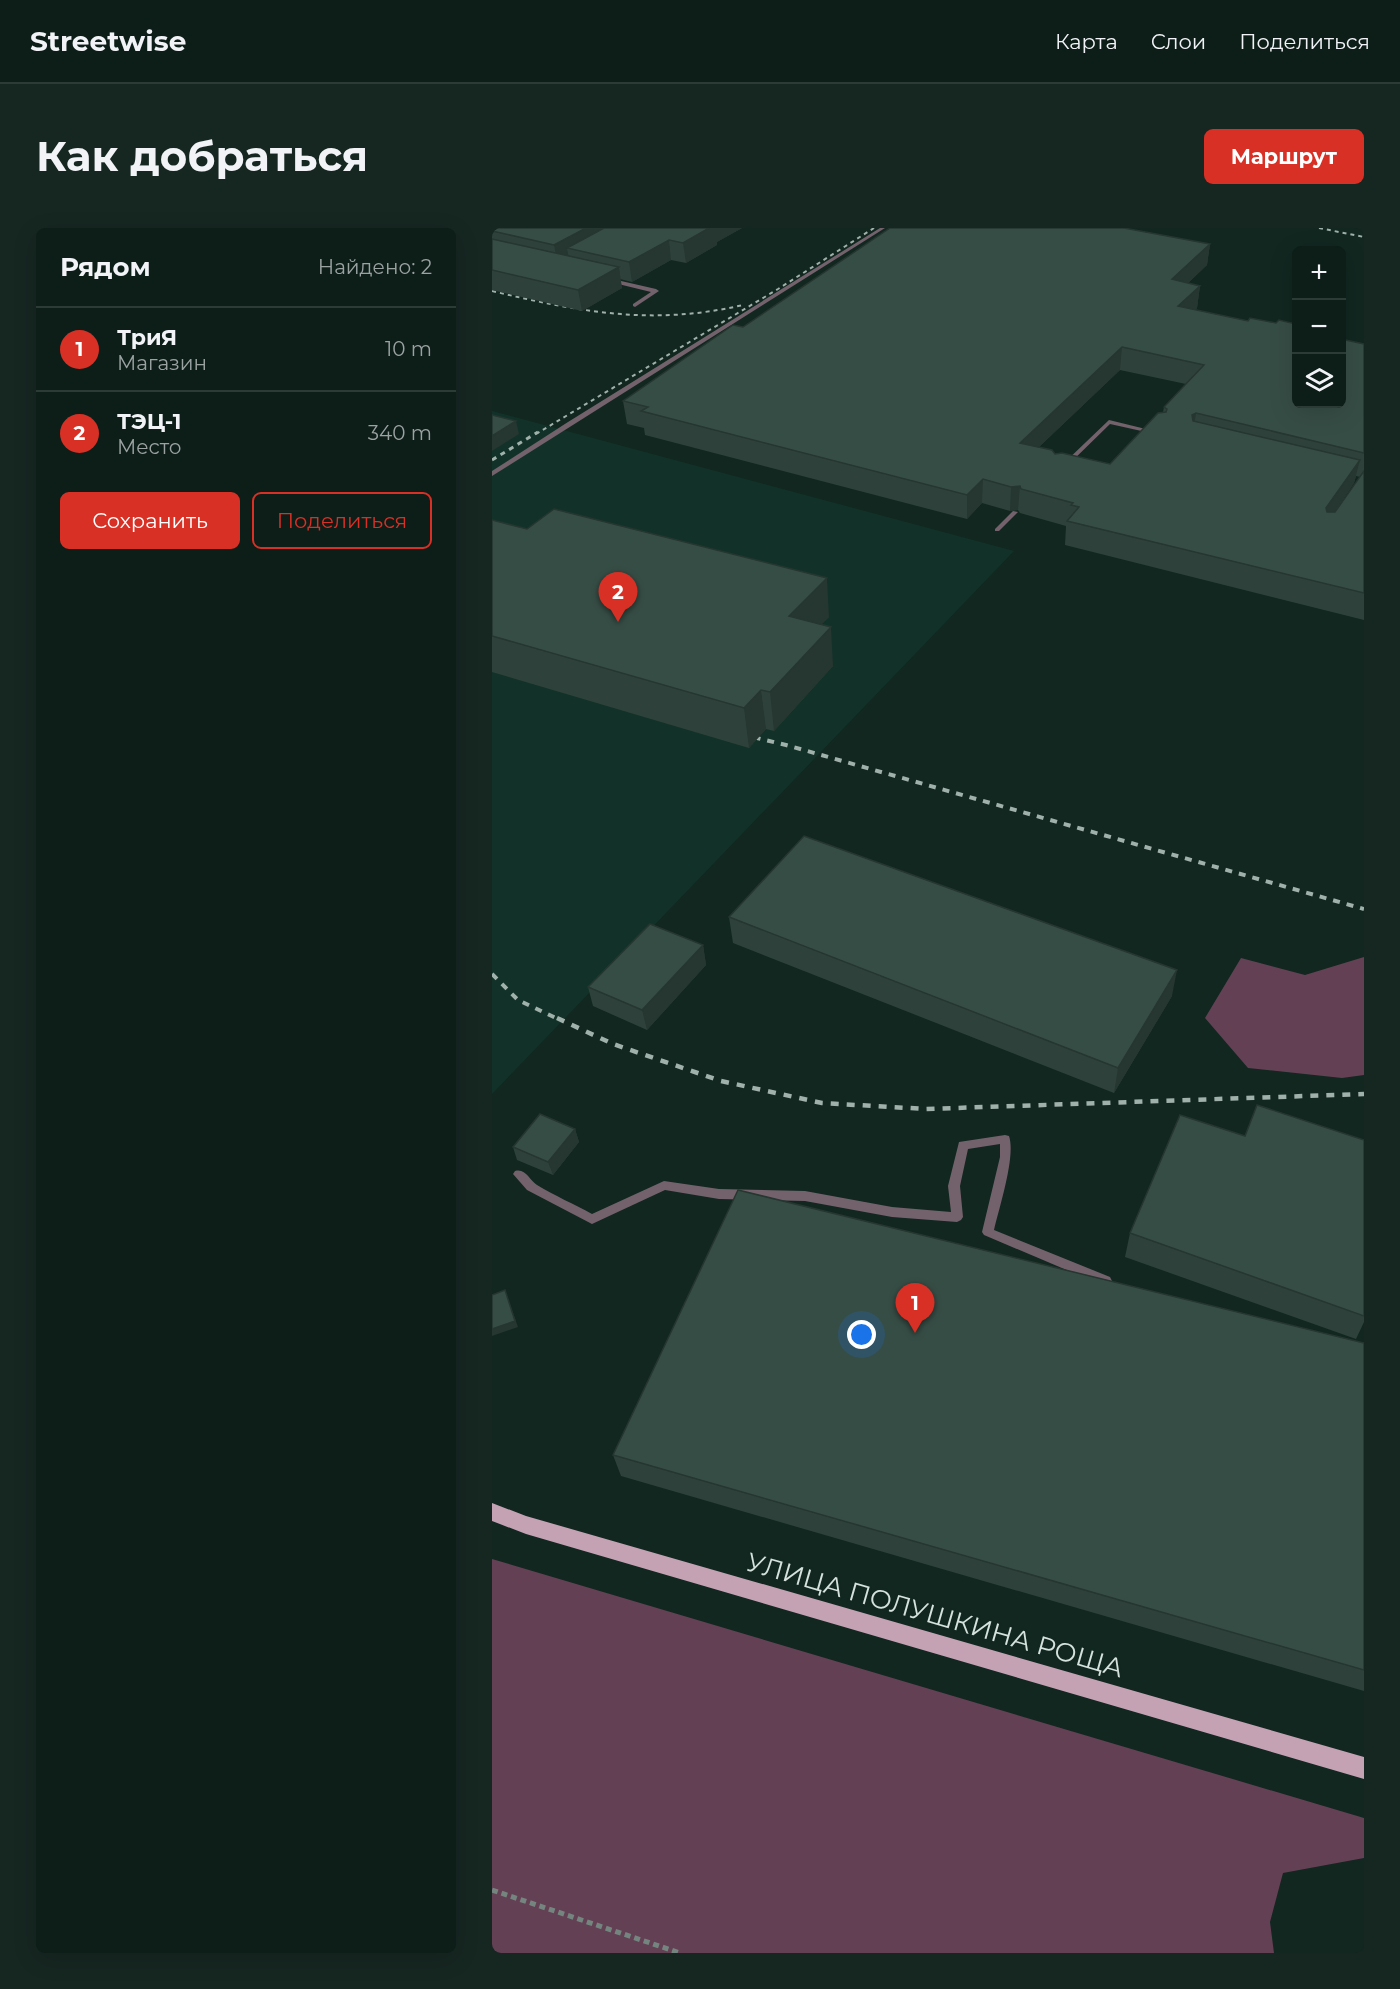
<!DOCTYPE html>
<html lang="ru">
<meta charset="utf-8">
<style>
:root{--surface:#0d1d18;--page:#162621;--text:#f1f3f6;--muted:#9aa2a2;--line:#2d3b37;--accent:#d93025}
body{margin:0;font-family:Montserrat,sans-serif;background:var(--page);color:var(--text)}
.controls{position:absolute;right:18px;top:18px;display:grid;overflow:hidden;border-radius:9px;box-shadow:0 6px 24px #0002}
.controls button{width:54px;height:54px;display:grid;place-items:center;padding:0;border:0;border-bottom:2px solid var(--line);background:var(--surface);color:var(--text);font:30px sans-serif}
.you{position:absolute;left:370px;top:1107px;width:21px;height:21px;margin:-15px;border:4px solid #fff;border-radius:50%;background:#1a73e8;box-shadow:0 0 0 9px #1a73e833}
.badge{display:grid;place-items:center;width:39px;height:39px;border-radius:50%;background:var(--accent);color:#fff;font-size:20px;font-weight:700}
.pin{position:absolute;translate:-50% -50px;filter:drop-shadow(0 2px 3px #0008)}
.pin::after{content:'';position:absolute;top:32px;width:21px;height:18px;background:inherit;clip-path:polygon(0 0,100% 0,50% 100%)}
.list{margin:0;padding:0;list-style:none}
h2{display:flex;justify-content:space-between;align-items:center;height:78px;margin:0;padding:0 24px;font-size:26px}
h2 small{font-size:20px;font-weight:400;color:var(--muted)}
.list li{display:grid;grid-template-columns:39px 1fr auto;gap:18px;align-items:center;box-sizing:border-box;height:84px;padding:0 24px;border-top:2px solid var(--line)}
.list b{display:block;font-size:22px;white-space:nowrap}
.list p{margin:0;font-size:20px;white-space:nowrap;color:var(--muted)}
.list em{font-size:20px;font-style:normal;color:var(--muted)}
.actions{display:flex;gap:12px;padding:18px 24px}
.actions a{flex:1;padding:14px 0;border:2px solid var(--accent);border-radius:9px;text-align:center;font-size:21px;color:var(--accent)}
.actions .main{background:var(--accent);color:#fff}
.icon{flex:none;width:33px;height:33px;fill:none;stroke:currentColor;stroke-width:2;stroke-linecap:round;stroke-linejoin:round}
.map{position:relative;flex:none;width:872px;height:1725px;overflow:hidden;border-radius:9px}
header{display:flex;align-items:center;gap:36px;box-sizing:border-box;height:84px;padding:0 30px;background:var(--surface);border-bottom:2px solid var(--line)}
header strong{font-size:28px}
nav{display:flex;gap:33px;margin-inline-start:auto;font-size:21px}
.intro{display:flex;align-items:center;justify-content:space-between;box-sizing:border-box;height:144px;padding:0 36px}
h1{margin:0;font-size:42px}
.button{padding:15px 27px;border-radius:9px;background:var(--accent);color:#fff;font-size:21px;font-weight:700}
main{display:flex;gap:36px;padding:0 36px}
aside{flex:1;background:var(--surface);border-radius:9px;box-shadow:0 6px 24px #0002}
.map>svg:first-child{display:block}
.built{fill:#123229}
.forest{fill:#634054}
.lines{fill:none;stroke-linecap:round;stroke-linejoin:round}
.path{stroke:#74857f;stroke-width:5;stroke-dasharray:6 4;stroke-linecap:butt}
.lane{fill:#73626b;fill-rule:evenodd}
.primary{fill:#c4a2b4;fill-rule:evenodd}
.rail-far3{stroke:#a0b0aa;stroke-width:2;stroke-dasharray:4 4;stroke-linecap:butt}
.rail-far2{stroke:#a0b0aa;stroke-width:3;stroke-dasharray:5 5;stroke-linecap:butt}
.rail-far1{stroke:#a0b0aa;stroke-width:4;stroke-dasharray:7 7;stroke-linecap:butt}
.rail{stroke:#a0b0aa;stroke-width:4.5;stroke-dasharray:8 8;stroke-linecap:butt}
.wall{fill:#2e423b;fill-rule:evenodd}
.shaded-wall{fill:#263630}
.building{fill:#364d45;stroke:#263630;stroke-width:1.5;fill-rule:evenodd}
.labels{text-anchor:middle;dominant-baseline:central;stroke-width:4.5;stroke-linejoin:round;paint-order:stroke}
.near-street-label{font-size:26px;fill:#d5e2dd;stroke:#112720}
</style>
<header>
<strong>Streetwise</strong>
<nav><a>Карта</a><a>Слои</a><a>Поделиться</a></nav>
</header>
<div class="intro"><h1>Как добраться</h1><a class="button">Маршрут</a></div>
<main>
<aside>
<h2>Рядом<small>Найдено: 2</small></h2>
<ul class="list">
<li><span class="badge">1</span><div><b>ТриЯ</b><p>Магазин</p></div><em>10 m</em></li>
<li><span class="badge">2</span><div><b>ТЭЦ-1</b><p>Место</p></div><em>340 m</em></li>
</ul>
<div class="actions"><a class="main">Сохранить</a><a>Поделиться</a></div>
</aside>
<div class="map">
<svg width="872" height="1725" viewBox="0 0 872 1725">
<rect width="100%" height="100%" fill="#112720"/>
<path class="built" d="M0 183 522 323 0 866Z"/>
<path class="forest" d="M872 729V847L850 850 756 840 713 790 749 730 813 747Z
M0 1331 872 1590V1630L791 1645 778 1694 782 1725H0Z"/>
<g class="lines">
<path class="path" d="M0 1662 188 1725"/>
<path class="lane" d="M388 0H393L0 248V243L76 194Z
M116 50 164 61 167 63 143 79 141 78V76L159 64 114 53Z
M617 192 666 204 663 206 618 196 574 239H570V237Z
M521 283 526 284 507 303H503V301Z
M513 907 517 908C524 928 507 980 502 1002L618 1049 620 1053 618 1057 614 1058 610 1057 492 1007 490 1004 508 929V916L476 921 468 958 471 989 469 992 465 994 400 989 313 973 227 971 173 962 100 996 35 962 21 946 23 943C34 940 37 952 45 957 63 968 82 976 100 986L172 953 227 961 313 963 400 979 459 984 456 958 467 914Z"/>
<path class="primary" d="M0 1275 34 1288 872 1529V1551L34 1306 0 1293Z"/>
<path class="rail-far3" d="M827 0 872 9
M0 63C89 84 160 98 251 77
M44 206 286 61 382 0"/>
<path class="rail-far2" d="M0 232 46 204"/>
<path class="rail-far1" d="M248 506 294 517 872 681
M0 746 26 772 68 792"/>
<path class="rail" d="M65 790 121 816 229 853 330 875 434 881 872 866"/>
</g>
<path class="wall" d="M0 0H250L225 14V17L194 35 179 32 140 54 128 51 130 60 90 83 0 62Z
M718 16 715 37 696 55 708 58 705 80 703 82 804 176 872 116V392L573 317 574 298 528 285 526 282 518 283 490 275 475 291 153 207 152 200 135 196 131 173 251 99ZM628 142 694 156 672 179 671 184 618 236 563 226 547 219ZM864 248 868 249 843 284 862 255Z
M0 292 337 389 329 396 341 438 282 503 274 501 257 520 0 444Z
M237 689 680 768 622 865 241 715Z
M211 717 214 737 155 802 101 778 96 759Z
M83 901 87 914 61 947 25 932 21 919Z
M753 908 872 912V1094L864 1111 633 1029 638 1005Z
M872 1115V1463L129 1248 121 1227Z"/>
<path class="shaded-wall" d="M94 0H135L75 20 77 31 66 37 62 17Z
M217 0H250L225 14V17L194 35 191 15Z
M177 12 179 32 140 54 137 34Z
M718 16 715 37 677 73 680 51Z
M127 39 130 60 90 83 86 62Z
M708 58 705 80 684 100 686 78Z
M630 119 628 142 527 238 528 215Z
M704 185 701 209 700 187Z
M24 193 27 206 0 223V208Z
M868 232 862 255 828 305 834 280Z
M491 251 490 275 475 291V267Z
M528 258 526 282 518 283 519 259Z
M335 350 337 389 300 427 297 388Z
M339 399 341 438 282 503 278 464Z
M269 462 274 501 257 520 252 480Z
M211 717 214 737 155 802 150 782Z
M685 742 680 768 622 865 626 840Z
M83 901 87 914 61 947 56 934Z
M13 1062 26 1099 0 1108V1101Z"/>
<path class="building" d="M0 0H94L62 17 0 3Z
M112 0H217L191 15 177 12 137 34 75 20Z
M398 0H632L718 16 680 51 708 58 686 78 756 93 758 90 784 95 787 92 804 96V176H849V111L872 116V225L704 185 700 187 701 193 868 232 834 280 835 284H843L872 243V365L575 293 587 279 579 277 581 275 529 261 528 258 519 259 491 251 475 267 149 183 156 179 131 173 241 97 251 99ZM630 119 712 137 672 179 675 181 674 184 666 185 618 236 570 225 563 226 560 222 528 215Z
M0 11 127 39 86 62 0 42Z
M0 187 24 193 0 208Z
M62 281 335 350 297 388 339 399 278 464 269 462 252 480 0 408V292L35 301Z
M312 608 685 742 626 840 237 689Z
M158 696 211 717 150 782 96 759Z
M765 877 872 912V1088L638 1005 688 887 753 908Z
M48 886 83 901 56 934 21 919Z
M246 962 872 1115V1442L121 1227Z
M13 1062 23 1093 0 1101V1067Z"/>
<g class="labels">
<g class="near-street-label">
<text transform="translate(443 1387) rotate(16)">УЛИЦА ПОЛУШКИНА РОЩА</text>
</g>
</g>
</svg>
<div class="controls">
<button>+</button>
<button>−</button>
<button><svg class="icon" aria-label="layers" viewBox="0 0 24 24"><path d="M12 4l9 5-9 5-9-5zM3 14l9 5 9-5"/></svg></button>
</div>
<div class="you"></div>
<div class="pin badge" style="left:423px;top:1105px">1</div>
<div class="pin badge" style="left:126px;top:394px">2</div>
</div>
</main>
